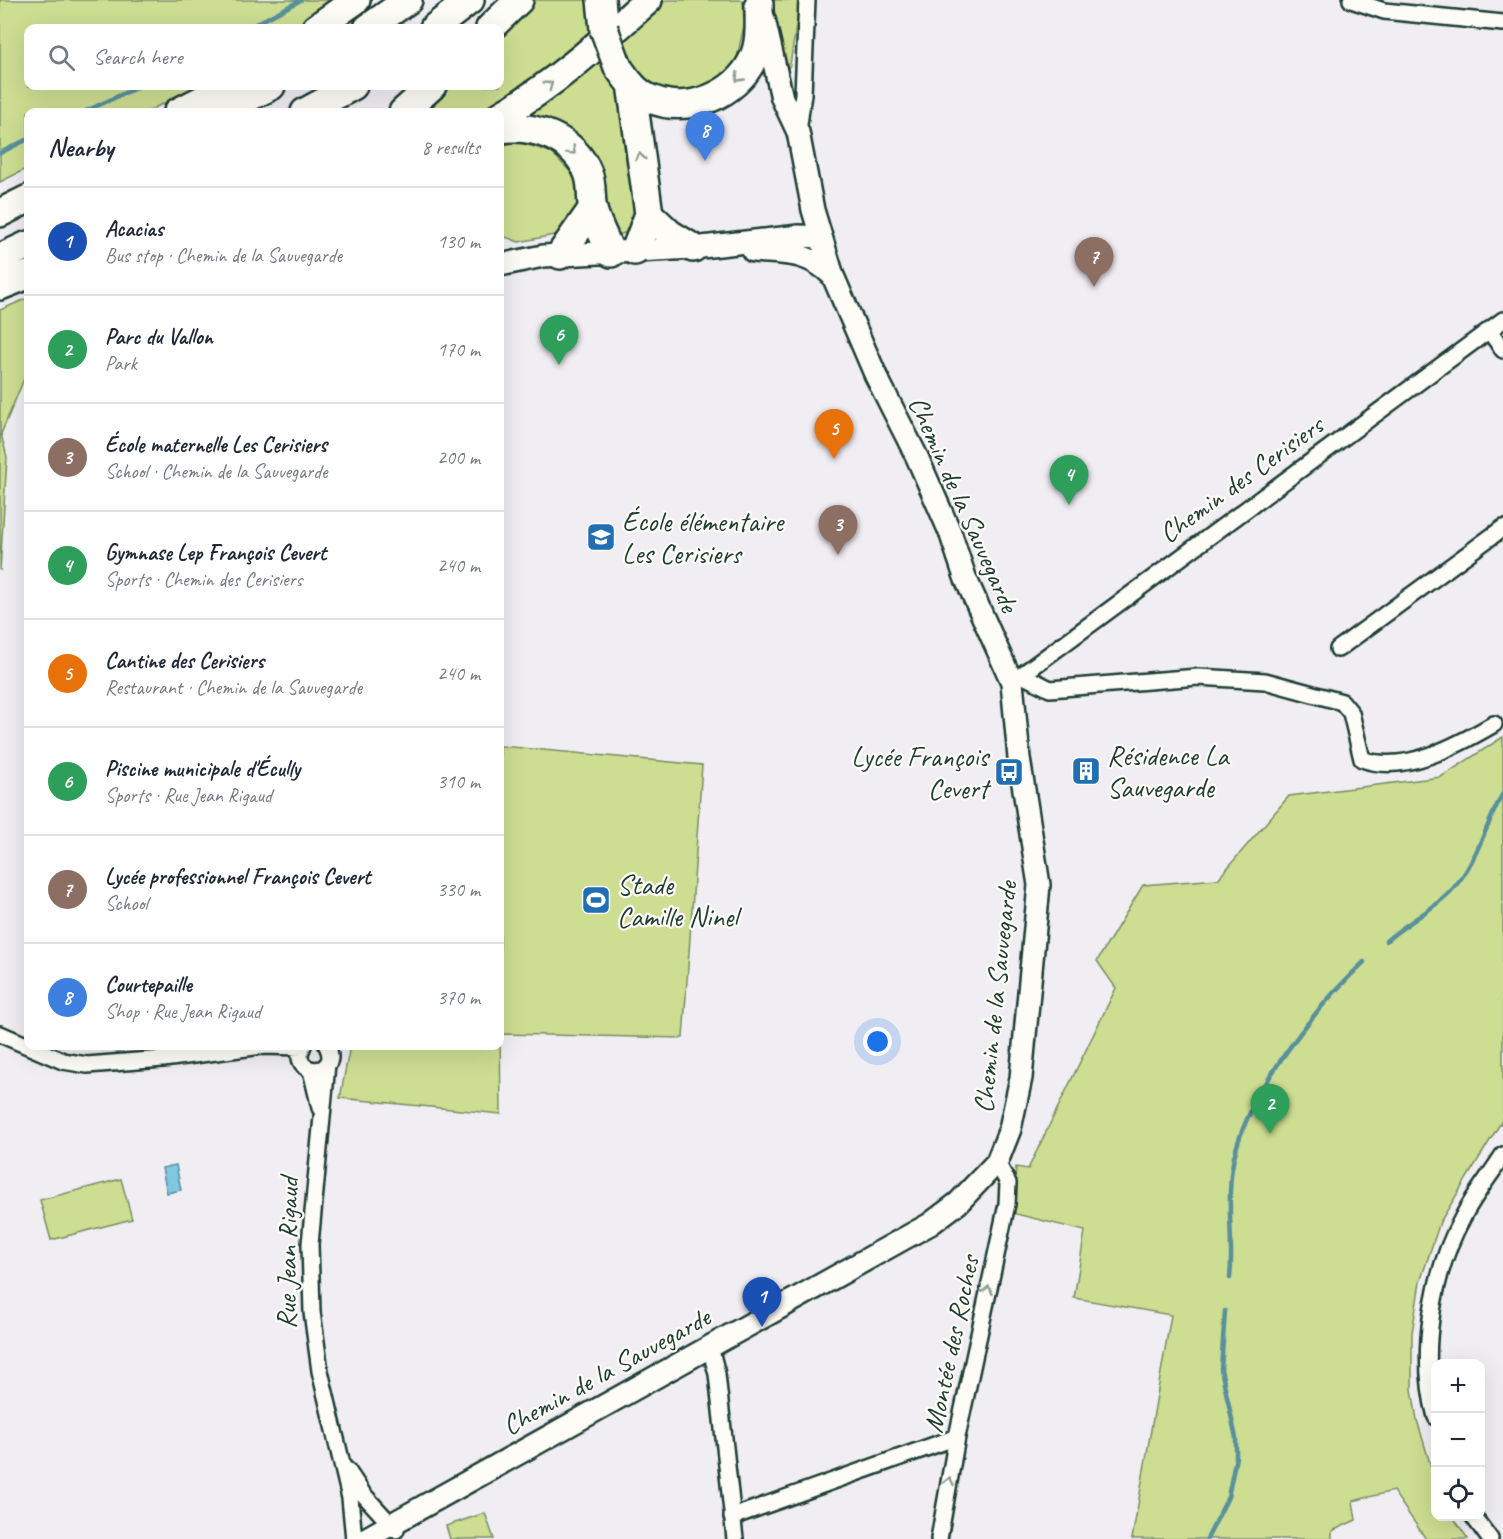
<!DOCTYPE html>
<meta charset="utf-8">
<style>
:root{--surface:#fff;--page:#f6f6f7;--text:#1f2937;--muted:#747a83;--line:#e0e1e3;--accent:#1f6fb2}
body{margin:0;font-family:Caveat,sans-serif;background:var(--page);color:var(--text)}
.controls{position:absolute;right:18px;bottom:18px;display:grid;overflow:hidden;border-radius:12px;box-shadow:0 6px 24px #0002}
.controls button{width:54px;height:54px;display:grid;place-items:center;padding:0;border:0;border-bottom:2px solid var(--line);background:var(--surface);color:var(--text);font:30px sans-serif}
.you{position:absolute;left:878px;top:1042px;width:21px;height:21px;margin:-15px;border:4px solid #fff;border-radius:50%;background:#1a73e8;box-shadow:0 0 0 9px #1a73e833}
.badge{display:grid;place-items:center;width:39px;height:39px;border-radius:50%;background:var(--accent);color:#fff;font-size:20px;font-weight:700}
.pin{position:absolute;translate:-50% -50px;filter:drop-shadow(0 2px 3px #0008)}
.pin::after{content:'';position:absolute;top:32px;width:21px;height:18px;background:inherit;clip-path:polygon(0 0,100% 0,50% 100%)}
.list{margin:0;padding:0;list-style:none}
h2{display:flex;justify-content:space-between;align-items:center;height:78px;margin:0;padding:0 24px;font-size:26px}
h2 small{font-size:20px;font-weight:400;color:var(--muted)}
.list li{display:grid;grid-template-columns:39px 1fr auto;gap:18px;align-items:center;box-sizing:border-box;height:108px;padding:0 24px;border-top:2px solid var(--line)}
.list b{display:block;font-size:22px;white-space:nowrap}
.list p{margin:0;font-size:20px;white-space:nowrap;color:var(--muted)}
.list em{font-size:20px;font-style:normal;color:var(--muted)}
.icon{flex:none;width:33px;height:33px;fill:none;stroke:currentColor;stroke-width:2;stroke-linecap:round;stroke-linejoin:round}
.map{position:relative;flex:none;width:1503px;height:1539px;overflow:hidden}
.search{position:absolute;background:var(--surface);box-shadow:0 6px 24px #0002;left:24px;top:24px;width:480px;height:66px;display:flex;align-items:center;gap:15px;box-sizing:border-box;padding:0 21px;border-radius:12px;color:var(--muted);font-size:22px}
.panel{position:absolute;background:var(--surface);box-shadow:0 6px 24px #0002;left:24px;top:108px;width:480px;height:942px;border-radius:12px}
.map>svg:first-child{display:block}
.green{fill:#cddd91;stroke:#768d62;stroke-width:1.5}
.water{fill:#80c7e1;stroke:#59909c;stroke-width:1.5}
.lines{fill:none;stroke-linecap:round;stroke-linejoin:round}
.stream{stroke:#59909c;stroke-width:4.5}
.street-casing{stroke:#1f3d34;stroke-width:20}
.secondary-casing{stroke:#1f3d34;stroke-width:26}
.highway-casing{stroke:#1f3d34;stroke-width:32}
.street{stroke:#fdfcf7;stroke-width:15}
.secondary{stroke:#fdfcf7;stroke-width:21}
.highway{stroke:#fdfcf7;stroke-width:27}
.highway-bridge-casing{stroke:#1f3d34;stroke-width:32;stroke-linecap:butt}
.highway-bridge{stroke:#fdfcf7;stroke-width:27}
.oneway{stroke:#8e9c96}
.labels{text-anchor:middle;dominant-baseline:central;stroke-width:4.5;stroke-linejoin:round;paint-order:stroke}
.street-label{font-size:28px;fill:#1f3d34;stroke:#fdfcf7}
.poi-label{font-size:28px;fill:#1f3d34;stroke:#fdfcf7;text-anchor:start}
</style>
<div class="map">
<svg width="1503" height="1539" viewBox="0 0 1503 1539">
<rect width="100%" height="100%" fill="#f0edf3"/>
<filter id="ink" filterUnits="userSpaceOnUse"><feTurbulence type="fractalNoise" baseFrequency=".0167" numOctaves="2"/><feDisplacementMap in="SourceGraphic" scale="12" xChannelSelector="R" yChannelSelector="G"/><feConvolveMatrix kernelMatrix="1 2 1 2 8 2 1 2 1" color-interpolation-filters="sRGB"/></filter>
<g filter="url(#ink)">
<path class="green" d="M0 0H340L301 28H28V86H199L146 112H28V168L0 182Z
M536 0H592L591 38 488 112H425L451 86H500V37Z
M666 0H743L744 26 733 75 704 95 657 91 632 72 617 43Z
M767 0H800L790 65 785 72Z
M600 61C605 69 611 77 616 85 636 122 635 188 634 229L619 235 606 219 602 181 521 114Z
M517 142 551 152 584 186 580 216 564 233 519 242 500 235V146Z
M28 298V378L24 379 1 434 7 457 0 571V310Z
M1503 737V1119L1440 1222 1420 1282 1412 1333V1389L1417 1420 1435 1480 1436 1516 1453 1517 1468 1539H1426L1393 1491 1353 1501 1356 1520 1332 1531V1539H1132L1171 1315 1074 1298 1085 1231 1012 1213 1016 1167 1028 1169 1116 988 1097 961 1143 885 1218 879 1289 796 1441 777Z
M500 746 702 765 683 1038 500 1034 501 1114 340 1098 350 1046H500Z
M121 1179 132 1219 51 1240 40 1200Z
M485 1513 494 1539H450L446 1526Z"/>
<path class="water" d="M176 1165 181 1190 167 1193 162 1168Z"/>
<g class="lines">
<path class="stream" d="M248 28 301 0
M84 112 140 86
M0 153 28 139
M1386 941C1406 923 1433 910 1451 891 1477 863 1485 826 1503 793
M1230 1278C1234 1242 1226 1205 1232 1168 1242 1099 1314 1009 1364 962
M1207 1539 1228 1497 1236 1457V1438L1221 1369 1225 1311"/>
<g class="street-casing">
<path id="street" d="M1351 0 1384 11 1503 23
M798 132 803 94 807 0
M1489 330 1503 350
M1338 649 1503 528
M1022 675 1050 689 1198 677 1265 681 1342 702 1351 713 1362 759C1404 775 1458 745 1494 724
M1012 682 1503 320
M0 1034 63 1061 87 1065 163 1059 262 1046 302 1047
M303 1046C287 1077 343 1078 327 1046
M327 1064 310 1244 312 1312 320 1371 350 1498 354 1539
M311 1070 320 1108
M710 1347 717 1374 735 1539
M1436 1417C1419 1355 1432 1273 1463 1217 1474 1195 1490 1176 1503 1155
M347 1470 363 1494 396 1530
M1473 1516 1490 1539
M732 1517 957 1437
M939 1539 957 1437 1007 1204 1008 1183 997 1162"/>
</g>
<g class="secondary-casing">
<path id="secondary" d="M753 251C786 254 807 251 832 275
M500 265 543 256 693 248 799 236 820 237
M365 1539 930 1224 958 1203 997 1162 1010 1129 1021 1078 1039 885 1019 758 1012 682 965 577 950 532 917 457 876 376 833 276 813 210 798 132 782 98 764 19"/>
</g>
<g class="highway-casing">
<path id="highway" d="M601 0 604 29
M316 28 356 0
M368 28 408 0
M434 28 470 0
M490 28 519 0
M618 67C627 80 636 93 651 99 688 115 736 95 753 59 761 42 759 22 759 4
M631 84 649 214 635 251
M178 112 229 86
M220 112 271 86
M305 112 353 86
M403 112 432 86
M500 116C555 84 601 42 648 0
M500 129C534 124 574 138 588 173 593 185 590 198 593 210 597 224 605 239 611 253
M0 213 28 199
M649 214 670 234 693 248
M560 255 593 208
M0 258 28 245
M0 286 28 275"/>
</g>
<use href="#street" class="street"/>
<use href="#secondary" class="secondary"/>
<use href="#highway" class="highway"/>
<g class="highway-bridge-casing">
<path id="highway-bridge" d="M604 29 618 67"/>
</g>
<use href="#highway-bridge" class="highway-bridge"/>
</g>
<defs><path id="oneway-chevron" d="M-2-3.5L2.5 0L-2 3.5" fill="none" stroke-width="1.6" stroke-linecap="round" stroke-linejoin="round" transform="scale(1.5)"/></defs>
<g class="oneway">
<use href="#oneway-chevron" transform="translate(739 78) rotate(134)"/>
<use href="#oneway-chevron" transform="translate(549 85) rotate(-37)"/>
<use href="#oneway-chevron" transform="translate(572 151) rotate(45)"/>
<use href="#oneway-chevron" transform="translate(640 157) rotate(-99)"/>
<use href="#oneway-chevron" transform="translate(988 1290) rotate(-78)"/>
<use href="#oneway-chevron" transform="translate(949 1481) rotate(-79)"/>
</g>
</g>
<defs>
<g id="school-square" transform="scale(1.5)"><rect x="-9" y="-9" width="18" height="18" rx="4" fill="#1f6fb2" stroke="#fdfcf7"/><path d="M0-5L7-2L0 1L-7-2ZM-4 1L0 2.5L4 1V4Q0 6-4 4Z" fill="#fff"/></g>
<g id="building-square" transform="scale(1.5)"><rect x="-9" y="-9" width="18" height="18" rx="4" fill="#1f6fb2" stroke="#fdfcf7"/><path d="M-4-6H4V6H1V3H-1V6H-4ZM-2.5-4.3h1.7v1.8h-1.7ZM.8-4.3h1.7v1.8H.8ZM-2.5-1h1.7V.8h-1.7ZM.8-1h1.7V.8H.8Z" fill="#fff"/></g>
<g id="bus-square" transform="scale(1.5)"><rect x="-9" y="-9" width="18" height="18" rx="4" fill="#1f6fb2" stroke="#fdfcf7"/><path d="M-5-6H5V4H4V6H2V4H-2V6H-4V4H-5ZM-3.5-4V0h7V-4ZM-3.5 1.2v1.5H-2V1.2ZM2 1.2v1.5H3.5V1.2Z" fill="#fff"/></g>
<g id="stadium-square" transform="scale(1.5)"><rect x="-9" y="-9" width="18" height="18" rx="4" fill="#1f6fb2" stroke="#fdfcf7"/><path d="M0-5a6.5 5 0 1 0 0 10a6.5 5 0 1 0 0-10ZM-3.5-1.8h7v3.6h-7Z" fill="#fff"/></g>
</defs>
<g fill-rule="evenodd">
<use href="#school-square" x="601" y="537"/>
<use href="#building-square" x="1086" y="771"/>
<use href="#bus-square" x="1009" y="772"/>
<use href="#stadium-square" x="596" y="900"/>
</g>
<g class="labels">
<g class="street-label">
<text transform="translate(1241 479) rotate(-36)">Chemin des Cerisiers</text>
<text transform="translate(964 504) rotate(66)">Chemin de la Sauvegarde</text>
<text transform="translate(995 997) rotate(-84)">Chemin de la Sauvegarde</text>
<text transform="translate(287 1253) rotate(-89)">Rue Jean Rigaud</text>
<text transform="translate(951 1344) rotate(-78)">Montée des Roches</text>
<text transform="translate(606 1371) rotate(-29)">Chemin de la Sauvegarde</text>
</g>
<g class="poi-label">
<text x="622" y="521">École élémentaire<tspan x="622" dy="32">Les Cerisiers</tspan></text>
<text x="1107" y="755">Résidence La<tspan x="1107" dy="32">Sauvegarde</tspan></text>
<text x="988" y="756" text-anchor="end">Lycée François<tspan x="988" dy="32">Cevert</tspan></text>
<text x="617" y="884">Stade<tspan x="617" dy="32">Camille Ninel</tspan></text>
</g>
</g>
</svg>
<div class="controls">
<button>+</button>
<button>−</button>
<button><svg class="icon" aria-label="locate" viewBox="0 0 24 24"><circle cx="12" cy="12" r="6"/><path d="M12 2v4M12 18v4M2 12h4M18 12h4"/></svg></button>
</div>
<div class="you"></div>
<div class="pin badge" style="left:762px;top:1327px;background:#1a4fb4">1</div>
<div class="pin badge" style="left:1270px;top:1134px;background:#2e9e5b">2</div>
<div class="pin badge" style="left:838px;top:555px;background:#8d6e63">3</div>
<div class="pin badge" style="left:1069px;top:505px;background:#2e9e5b">4</div>
<div class="pin badge" style="left:834px;top:459px;background:#e8710a">5</div>
<div class="pin badge" style="left:559px;top:365px;background:#2e9e5b">6</div>
<div class="pin badge" style="left:1094px;top:287px;background:#8d6e63">7</div>
<div class="pin badge" style="left:705px;top:161px;background:#3f7fe0">8</div>
<div class="search"><svg class="icon" aria-label="search" viewBox="0 0 24 24"><circle cx="10" cy="10" r="6"/><path d="M15 15l6 6"/></svg>Search here</div>
<section class="panel">
<h2>Nearby<small>8 results</small></h2>
<ul class="list">
<li><span class="badge" style="background:#1a4fb4">1</span><div><b>Acacias</b><p>Bus stop · Chemin de la Sauvegarde</p></div><em>130 m</em></li>
<li><span class="badge" style="background:#2e9e5b">2</span><div><b>Parc du Vallon</b><p>Park</p></div><em>170 m</em></li>
<li><span class="badge" style="background:#8d6e63">3</span><div><b>École maternelle Les Cerisiers</b><p>School · Chemin de la Sauvegarde</p></div><em>200 m</em></li>
<li><span class="badge" style="background:#2e9e5b">4</span><div><b>Gymnase Lep François Cevert</b><p>Sports · Chemin des Cerisiers</p></div><em>240 m</em></li>
<li><span class="badge" style="background:#e8710a">5</span><div><b>Cantine des Cerisiers</b><p>Restaurant · Chemin de la Sauvegarde</p></div><em>240 m</em></li>
<li><span class="badge" style="background:#2e9e5b">6</span><div><b>Piscine municipale d'Écully</b><p>Sports · Rue Jean Rigaud</p></div><em>310 m</em></li>
<li><span class="badge" style="background:#8d6e63">7</span><div><b>Lycée professionnel François Cevert</b><p>School</p></div><em>330 m</em></li>
<li><span class="badge" style="background:#3f7fe0">8</span><div><b>Courtepaille</b><p>Shop · Rue Jean Rigaud</p></div><em>370 m</em></li>
</ul>
</section>
</div>
